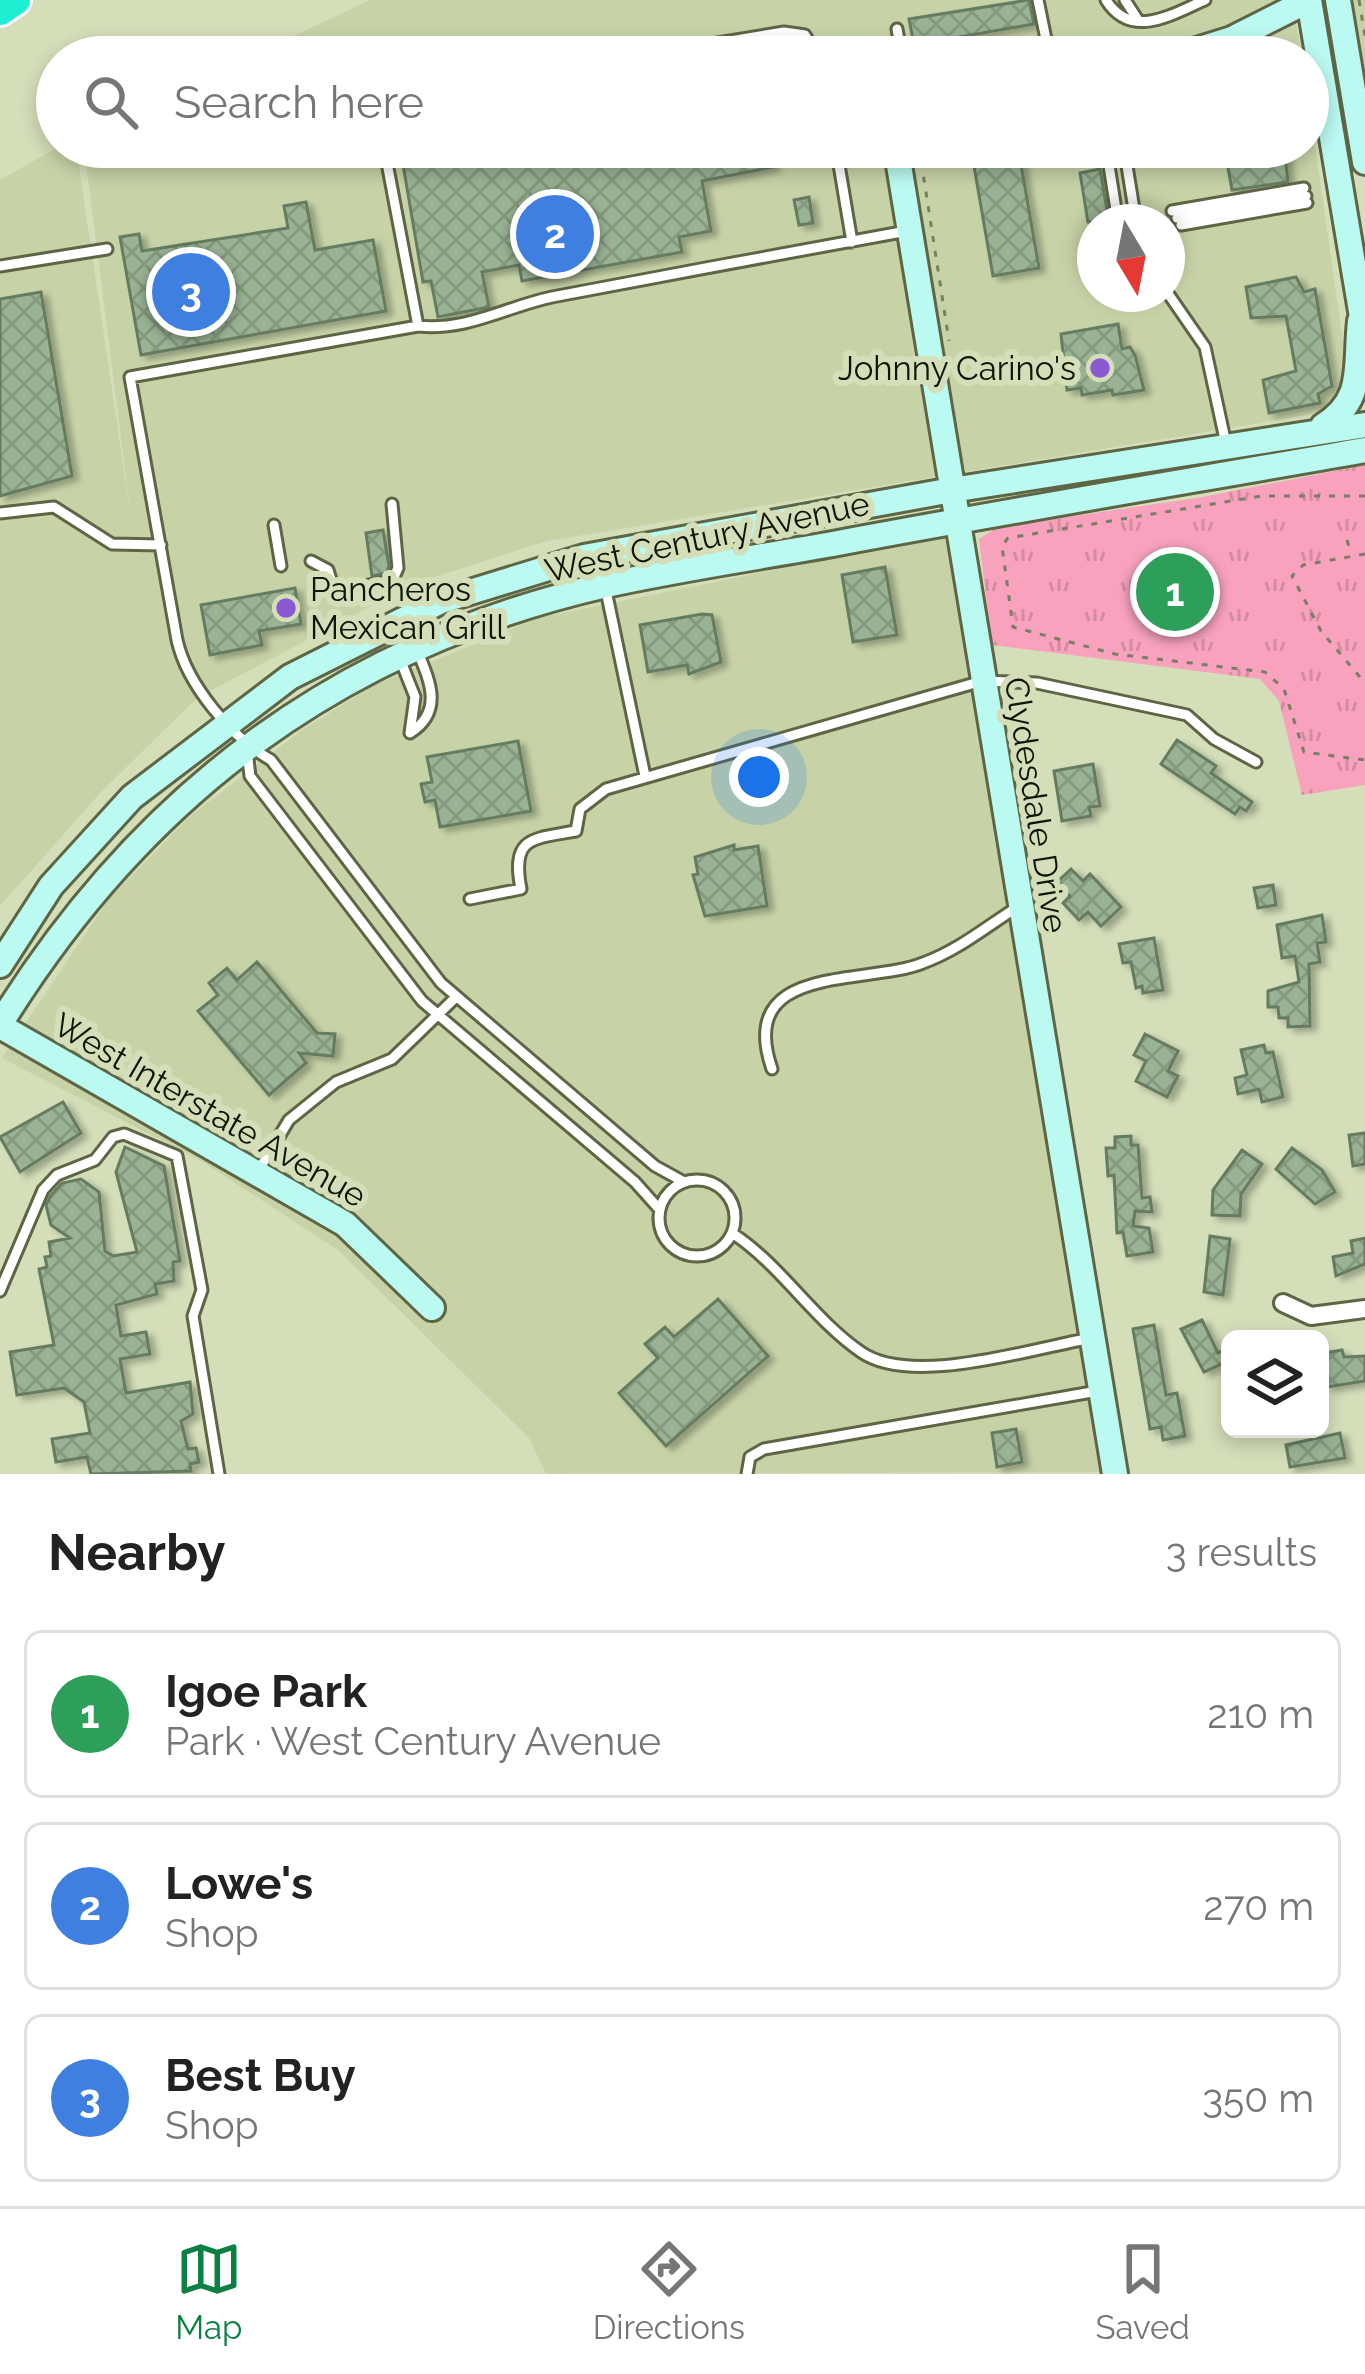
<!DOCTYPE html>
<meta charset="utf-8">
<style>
:root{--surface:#fff;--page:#f6f6f6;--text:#222;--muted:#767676;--line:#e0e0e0;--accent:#0b8043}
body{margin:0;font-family:Raleway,sans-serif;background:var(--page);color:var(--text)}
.controls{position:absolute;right:36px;bottom:36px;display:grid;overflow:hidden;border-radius:18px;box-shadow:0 6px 18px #0003}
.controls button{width:108px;height:108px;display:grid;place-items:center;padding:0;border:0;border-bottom:3px solid var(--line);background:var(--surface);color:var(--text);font:60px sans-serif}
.compass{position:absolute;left:1077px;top:204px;width:108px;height:108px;border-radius:50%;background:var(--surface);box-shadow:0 6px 18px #0003;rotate:170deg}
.you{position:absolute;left:759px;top:777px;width:42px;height:42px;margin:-30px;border:9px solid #fff;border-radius:50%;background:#1a73e8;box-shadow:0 0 0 18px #1a73e833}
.badge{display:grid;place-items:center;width:78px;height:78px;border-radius:50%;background:var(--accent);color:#fff;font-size:39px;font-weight:700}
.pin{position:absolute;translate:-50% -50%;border:6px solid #fff;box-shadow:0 3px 12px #0006}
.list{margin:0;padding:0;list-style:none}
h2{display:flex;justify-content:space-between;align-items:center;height:156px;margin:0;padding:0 48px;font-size:51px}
h2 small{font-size:39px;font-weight:400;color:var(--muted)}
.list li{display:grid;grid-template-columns:78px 1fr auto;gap:36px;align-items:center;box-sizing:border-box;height:168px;margin:0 24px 24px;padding:0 24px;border:3px solid var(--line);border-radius:18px}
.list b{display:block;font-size:45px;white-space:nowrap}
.list p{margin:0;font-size:39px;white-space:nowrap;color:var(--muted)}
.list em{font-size:39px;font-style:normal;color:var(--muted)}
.icon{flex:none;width:66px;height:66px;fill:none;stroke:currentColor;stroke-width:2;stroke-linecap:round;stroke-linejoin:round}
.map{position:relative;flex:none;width:1365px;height:1474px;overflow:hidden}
.search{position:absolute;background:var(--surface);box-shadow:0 6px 18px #0003;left:36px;right:36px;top:36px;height:132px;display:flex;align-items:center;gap:30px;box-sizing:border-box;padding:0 42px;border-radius:66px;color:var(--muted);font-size:45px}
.sheet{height:732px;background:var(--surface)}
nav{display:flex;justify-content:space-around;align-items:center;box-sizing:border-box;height:168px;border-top:3px solid var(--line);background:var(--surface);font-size:33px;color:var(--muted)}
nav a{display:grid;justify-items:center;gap:6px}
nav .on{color:var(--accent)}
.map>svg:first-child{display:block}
.built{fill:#c7d3a7;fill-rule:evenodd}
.park{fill:url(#park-tufts)}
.building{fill:url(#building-cross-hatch);stroke:#657c60;stroke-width:3;filter:url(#shadow)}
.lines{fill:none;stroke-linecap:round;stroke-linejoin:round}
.lane-casing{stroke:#5d6544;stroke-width:15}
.street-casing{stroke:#5d6544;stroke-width:22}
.secondary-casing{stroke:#5d6544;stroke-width:30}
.highway-casing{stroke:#fff;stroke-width:36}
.path{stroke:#787f65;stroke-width:3;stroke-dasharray:6 9;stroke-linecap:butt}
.lane{stroke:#fff;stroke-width:9}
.street{stroke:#fff;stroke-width:16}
.secondary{stroke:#bbfaf1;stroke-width:24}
.highway{stroke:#1deed1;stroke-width:30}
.poi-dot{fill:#8b5ad3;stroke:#d4deb9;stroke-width:4.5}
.labels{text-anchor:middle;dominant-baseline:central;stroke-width:12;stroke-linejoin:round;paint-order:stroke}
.poi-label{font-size:33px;fill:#111407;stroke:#d4deb9;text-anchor:end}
.street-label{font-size:33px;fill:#111407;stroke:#d4deb9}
</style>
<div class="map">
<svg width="1365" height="1474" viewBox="0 0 1365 1474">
<defs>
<pattern id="park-tufts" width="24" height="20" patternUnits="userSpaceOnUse" patternTransform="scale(3)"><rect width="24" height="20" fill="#f8a2bd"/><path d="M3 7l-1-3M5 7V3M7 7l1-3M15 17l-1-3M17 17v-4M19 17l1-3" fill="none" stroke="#d48ba1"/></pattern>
<pattern id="building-cross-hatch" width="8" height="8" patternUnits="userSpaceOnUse" patternTransform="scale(3)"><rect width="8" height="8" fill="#9ab394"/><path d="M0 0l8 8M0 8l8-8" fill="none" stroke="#84997e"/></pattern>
<filter id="shadow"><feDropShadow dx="6" dy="4" stdDeviation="3" flood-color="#0004"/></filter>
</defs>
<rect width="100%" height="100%" fill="#d4deb9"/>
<path class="built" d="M370 0H1292L1302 57H250Z
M1347 0H1365V115Z
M1308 96 1347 370 1331 401 1309 415 547 541 413 584 197 698 101 792 0 906V180L58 147H76L131 517 84 147H1308ZM1095 222H1167V294H1095Z
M951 534 1106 1472 546 1474 529 1438 338 1250 203 1162 2 1058 109 899 189 817 299 732 374 685 538 618Z"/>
<path class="park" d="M1365 465V785L1302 795 1279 701 1260 679 992 645 979 539 998 527 1197 498Z"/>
<path class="building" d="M1029 0 1034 24 914 45 909 19Z
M400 147H769L773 167 702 181 711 231 679 237 682 252 522 281 519 265 482 272 489 307 438 317 431 281 423 282Z
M1284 147 1288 182 1232 190 1225 151Z
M1020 159 1039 268 993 276 974 166Z
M1100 169 1109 222H1088L1080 173Z
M809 197 813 223 799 225 794 200Z
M306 202 315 250 373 240 386 311 141 355 120 237 139 234 142 251 288 228 284 206Z
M1296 277 1304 292 1315 289 1332 386 1318 394 1320 403 1269 413 1263 380 1296 371 1286 316 1251 318 1246 287Z
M41 292 72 476 0 496V299Z
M1118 324 1122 349 1130 347 1135 355 1144 390 1113 395 1112 390 1082 395 1081 388 1067 390 1061 334Z
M383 530 389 566 386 573 372 576 366 533Z
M885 567 897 635 853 642 842 575Z
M295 588 301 624 259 631 262 645 210 655 201 605Z
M702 614 712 615 721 662 689 674 687 665 648 672 640 625Z
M1177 740 1216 766 1211 773 1252 802 1246 811 1240 807 1235 814 1161 764Z
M518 741 531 811 440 827 435 800 425 802 421 784 432 782 427 757Z
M1093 764 1100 806 1089 807 1091 816 1062 821 1054 771Z
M734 845V850L758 846 767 906 705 916 693 875 698 874 695 857Z
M1071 869 1083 881 1090 874 1121 907 1101 926 1088 912 1079 920 1063 903 1070 896 1057 882Z
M1273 885 1276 905 1258 908 1254 888Z
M1322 915 1326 942 1317 943 1320 962 1309 964 1310 1026 1288 1027V1018H1279L1278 1007H1268V991L1299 982 1295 956 1282 958 1277 925Z
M1154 938 1163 990 1143 993 1142 986 1136 988 1131 962 1123 963 1119 944Z
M257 962 317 1033 335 1034 333 1056 299 1053 306 1063 269 1095 198 1011 218 995 209 983 227 968 237 980Z
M1145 1034 1178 1051 1168 1071 1178 1076 1167 1097 1136 1081 1146 1061 1134 1055Z
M1264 1045 1266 1053 1273 1052 1283 1097 1262 1102 1259 1089 1238 1094 1235 1078 1247 1075 1241 1050Z
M63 1102 81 1133 20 1172 0 1137Z
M1365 1133V1164L1353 1166 1349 1135Z
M1131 1136V1145H1138L1142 1198 1150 1197 1152 1212 1135 1211 1133 1226 1149 1228 1153 1252 1127 1256 1123 1232 1117 1233 1114 1175 1108 1176 1106 1148H1115V1137Z
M125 1147 164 1166 180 1261 173 1262 174 1281 155 1284 157 1294 116 1305 121 1336 146 1332 150 1354 120 1359 126 1393 190 1382 193 1414 181 1421 188 1449 196 1448 199 1462 190 1464 191 1471 91 1474 87 1457 56 1462 52 1439 90 1433 84 1402 64 1388 17 1395 10 1352 54 1345 39 1269 47 1267 45 1257 51 1256 49 1242 70 1238 51 1225 46 1205 51 1195 62 1183 81 1179 99 1192 105 1251 113 1256 137 1252 116 1172Z
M1292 1148 1322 1170 1335 1192 1315 1204 1276 1169Z
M1242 1150 1262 1164 1241 1194 1240 1216 1212 1215 1213 1190Z
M1210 1236 1230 1239 1223 1295 1204 1292Z
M1365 1238V1264L1336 1276 1333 1257 1353 1253 1351 1241Z
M718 1299 768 1356 666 1446 619 1393 658 1358 645 1344 665 1327 674 1337Z
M1202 1320 1218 1353 1230 1347V1360L1204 1372 1181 1329Z
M1154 1325 1166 1395 1177 1393 1185 1436 1163 1440 1161 1427 1150 1429 1133 1329Z
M1342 1350 1344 1357 1365 1356V1381L1327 1387 1326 1378 1320 1379V1360L1324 1353Z
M1016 1429 1022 1462 997 1467 992 1433Z
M1340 1433 1345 1458 1290 1467 1286 1445Z"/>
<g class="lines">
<g class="lane-casing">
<path id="lane" d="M1106 0C1131 40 1171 15 1205 0
M1125 0 1138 20
M897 29 902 57
M1007 51 1047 44 1038 0
M632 57 784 32 805 35 818 57
M974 57 1007 52
M384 147 418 326
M836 147 852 242
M1106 147 1118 222
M1124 147 1136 222
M1172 211 1304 188
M1177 218 1306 196
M1181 225 1307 203
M0 266 107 249
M1167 292 1205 347 1226 444
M0 513 54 507 112 544 161 545
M274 525 281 566
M311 561 328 570 332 583 342 590 392 581 398 568 392 504
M605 586 645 776
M400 659 415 697 410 733
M410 733C445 711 429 679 416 648
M247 751 250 776 422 1001 635 1182 660 1210
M470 899 521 889C511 837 531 839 576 831L580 809 606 789 982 681 1037 683 1187 715 1214 739 1256 762
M772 1069C735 962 866 986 923 963 959 950 987 926 1019 906
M257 1173 289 1120 336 1082 392 1059 455 998
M659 1218a38 38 0 1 1 76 0a38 38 0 1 1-76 0Z
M684 1182 655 1166 441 983 271 760C232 738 187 685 177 640L130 377 418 326C468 331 505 307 552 297 670 274 789 253 907 231
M732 1233C781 1265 813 1319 861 1352 911 1387 1030 1349 1087 1339
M0 1291 43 1190 57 1175 95 1160 113 1137 124 1134 177 1156 202 1290 193 1316 219 1474
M747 1474 750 1457 764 1449 1098 1391"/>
</g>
<g class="street-casing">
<path id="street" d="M1283 1303 1311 1316 1365 1309"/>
</g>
<g class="secondary-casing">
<path id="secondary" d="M1338 0 1365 162
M1174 57 1232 39 1309 0 1365 335
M896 147 1115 1474
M1323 426C1365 400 1355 368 1360 321
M0 965 51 886 132 797 290 677 441 601 584 557 952 490 1365 425
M0 1024C143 793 340 646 606 585 683 568 761 557 838 543 1013 510 1189 481 1365 450
M0 1026 345 1224 432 1308"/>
</g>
<g class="highway-casing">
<path id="highway" d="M0 10 15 0"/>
</g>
<path class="path" d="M1359 0 1365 36
M919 147 949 341
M1365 496H1261L1008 538 1002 546 1013 627 1115 654 1265 672 1284 689 1304 752 1365 760
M1347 540 1351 554
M1365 554 1303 565 1292 576 1321 631 1365 683"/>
<use href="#lane" class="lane"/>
<use href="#street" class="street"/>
<use href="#secondary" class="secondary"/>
<use href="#highway" class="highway"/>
</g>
<g class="poi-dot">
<circle cx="1100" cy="368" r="12"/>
<circle cx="286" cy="608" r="12"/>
</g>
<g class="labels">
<g class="poi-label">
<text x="1076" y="368">Johnny Carino's</text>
<text x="310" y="589" text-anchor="start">Pancheros<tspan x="310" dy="38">Mexican Grill</tspan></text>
</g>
<g class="street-label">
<text transform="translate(707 537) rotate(-12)">West Century Avenue</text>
<text transform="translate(1036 805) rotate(81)">Clydesdale Drive</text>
<text transform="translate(210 1110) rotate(30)">West Interstate Avenue</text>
</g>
</g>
</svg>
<div class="controls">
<button><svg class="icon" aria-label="layers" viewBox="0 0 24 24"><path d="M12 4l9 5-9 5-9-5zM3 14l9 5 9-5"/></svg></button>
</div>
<svg class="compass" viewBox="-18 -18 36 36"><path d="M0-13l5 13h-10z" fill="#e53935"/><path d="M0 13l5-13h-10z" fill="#767676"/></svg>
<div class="you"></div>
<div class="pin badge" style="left:1175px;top:592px;background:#2e9e5b">1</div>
<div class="pin badge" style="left:555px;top:234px;background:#3f7fe0">2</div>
<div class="pin badge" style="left:191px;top:292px;background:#3f7fe0">3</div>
<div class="search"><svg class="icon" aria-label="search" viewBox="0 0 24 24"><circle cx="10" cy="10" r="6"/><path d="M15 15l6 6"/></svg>Search here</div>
</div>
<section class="sheet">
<h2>Nearby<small>3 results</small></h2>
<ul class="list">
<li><span class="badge" style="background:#2e9e5b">1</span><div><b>Igoe Park</b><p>Park · West Century Avenue</p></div><em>210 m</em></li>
<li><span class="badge" style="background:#3f7fe0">2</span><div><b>Lowe's</b><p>Shop</p></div><em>270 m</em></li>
<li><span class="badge" style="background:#3f7fe0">3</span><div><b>Best Buy</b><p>Shop</p></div><em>350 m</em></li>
</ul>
</section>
<nav>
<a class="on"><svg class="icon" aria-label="map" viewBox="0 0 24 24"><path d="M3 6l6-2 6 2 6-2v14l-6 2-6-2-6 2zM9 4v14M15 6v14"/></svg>Map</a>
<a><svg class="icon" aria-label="directions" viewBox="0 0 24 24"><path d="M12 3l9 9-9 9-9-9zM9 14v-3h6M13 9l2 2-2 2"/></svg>Directions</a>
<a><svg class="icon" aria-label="saved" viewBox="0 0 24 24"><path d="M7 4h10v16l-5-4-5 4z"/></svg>Saved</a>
</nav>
